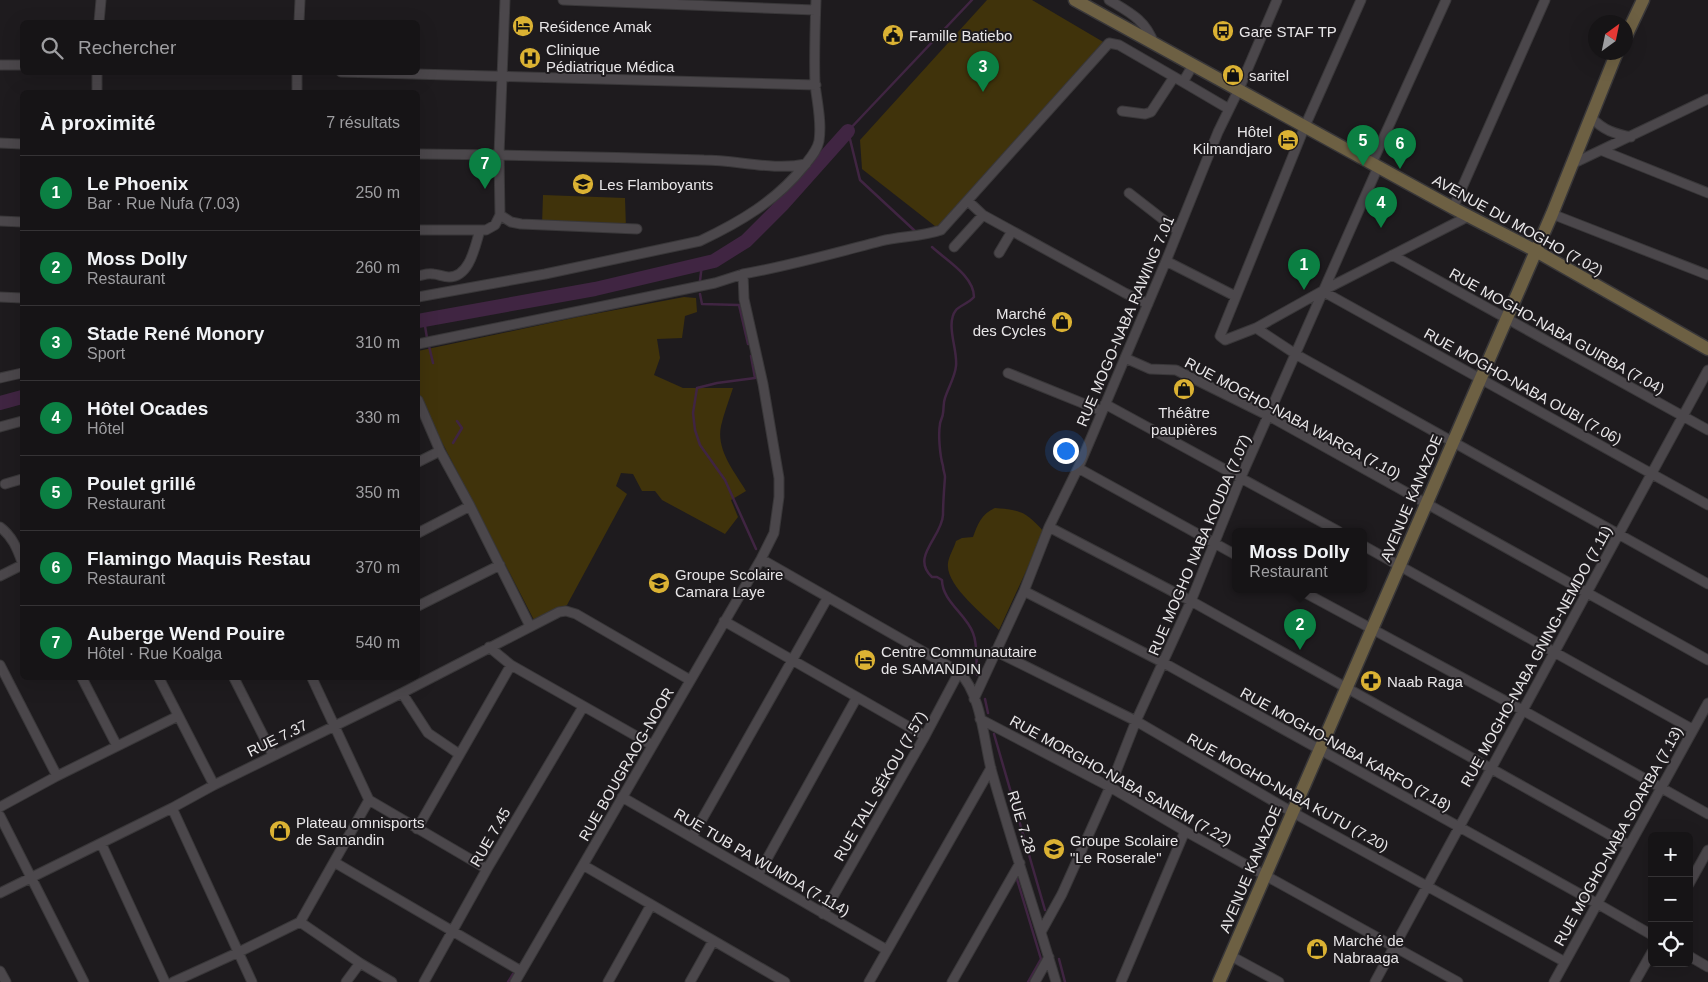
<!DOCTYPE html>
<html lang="fr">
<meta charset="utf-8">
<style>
:root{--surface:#161416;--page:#1f1d1f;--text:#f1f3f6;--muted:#9e9ea1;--line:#353335;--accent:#0b8043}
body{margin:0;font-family:Helvetica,sans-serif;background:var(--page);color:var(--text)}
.controls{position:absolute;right:15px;bottom:15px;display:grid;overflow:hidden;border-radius:8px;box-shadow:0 5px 20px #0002}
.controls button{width:45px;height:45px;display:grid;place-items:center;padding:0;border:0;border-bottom:1px solid var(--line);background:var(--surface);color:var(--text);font:25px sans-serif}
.compass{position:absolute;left:1588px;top:15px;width:45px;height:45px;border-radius:50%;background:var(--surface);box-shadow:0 5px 20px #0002;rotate:33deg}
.you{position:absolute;left:1065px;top:450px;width:18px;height:18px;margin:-12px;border:4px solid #fff;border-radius:50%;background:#1a73e8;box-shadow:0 0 0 8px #1a73e833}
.badge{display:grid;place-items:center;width:32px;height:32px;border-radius:50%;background:var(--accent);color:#fff;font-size:16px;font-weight:700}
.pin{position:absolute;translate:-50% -41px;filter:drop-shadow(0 1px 2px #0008)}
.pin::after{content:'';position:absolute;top:26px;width:18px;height:15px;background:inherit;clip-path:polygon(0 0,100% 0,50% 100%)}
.popup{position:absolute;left:1232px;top:528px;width:135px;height:65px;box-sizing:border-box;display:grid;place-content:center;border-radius:8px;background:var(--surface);filter:drop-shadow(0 1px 4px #0005);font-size:16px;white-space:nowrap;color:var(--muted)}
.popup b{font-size:19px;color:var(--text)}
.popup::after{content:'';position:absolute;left:50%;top:100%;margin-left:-10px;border:10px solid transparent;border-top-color:var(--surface)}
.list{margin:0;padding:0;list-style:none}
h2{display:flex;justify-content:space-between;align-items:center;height:65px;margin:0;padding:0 20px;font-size:21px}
h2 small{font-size:16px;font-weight:400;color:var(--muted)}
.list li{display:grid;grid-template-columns:32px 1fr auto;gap:15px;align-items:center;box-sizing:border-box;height:75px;padding:0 20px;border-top:1px solid var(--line)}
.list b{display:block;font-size:19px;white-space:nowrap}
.list p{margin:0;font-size:16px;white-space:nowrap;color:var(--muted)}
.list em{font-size:16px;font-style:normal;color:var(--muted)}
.icon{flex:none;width:28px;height:28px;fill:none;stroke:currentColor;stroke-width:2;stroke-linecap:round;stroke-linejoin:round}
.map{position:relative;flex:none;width:1708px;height:982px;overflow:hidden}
.search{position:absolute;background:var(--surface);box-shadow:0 5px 20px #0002;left:20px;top:20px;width:400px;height:55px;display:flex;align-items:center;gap:12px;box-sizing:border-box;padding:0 18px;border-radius:8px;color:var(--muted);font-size:19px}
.panel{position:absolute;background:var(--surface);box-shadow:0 5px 20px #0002;left:20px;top:90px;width:400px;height:590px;border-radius:8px}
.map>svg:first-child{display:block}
.green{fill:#40330b}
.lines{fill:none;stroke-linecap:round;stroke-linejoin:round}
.stream{stroke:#402542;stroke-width:2.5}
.river{stroke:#402542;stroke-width:14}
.street-casing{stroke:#393739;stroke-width:11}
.secondary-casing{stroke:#393739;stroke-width:15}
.street{stroke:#4b474b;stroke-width:9}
.secondary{stroke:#6d6043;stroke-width:12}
.labels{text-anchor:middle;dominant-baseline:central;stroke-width:4;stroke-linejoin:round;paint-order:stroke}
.poi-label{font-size:15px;fill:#e8e6e8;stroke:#1e1b1e;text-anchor:start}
.street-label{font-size:15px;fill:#e8e6e8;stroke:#1e1b1e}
</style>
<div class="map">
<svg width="1708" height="982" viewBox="0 0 1708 982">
<rect width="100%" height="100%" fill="#1e1b1e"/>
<path class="green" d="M987 0H1032L1105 43 940 230 862 169 860 140Z
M543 195 625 198 626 228 542 225Z
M684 297 696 298 697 312 685 316 682 338 657 339 660 358 654 375 683 388H733C729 400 724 413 721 426 716 450 734 471 746 491L731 500 738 517 725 534 662 500 655 491H642L633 474 621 473 616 486 627 494 567 605 534 620 418 396V351L578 317Z
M995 508C1021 510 1026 512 1044 532L999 630C984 615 945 585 948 563 949 556 954 548 956 541L962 538 973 537C978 524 981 514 995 508Z"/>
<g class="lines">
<path class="stream" d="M915 231 860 180 848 131 972 0
M932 247C946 260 974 276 974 297 969 303 959 306 956 310 945 324 958 350 956 366 955 377 948 388 945 398 943 403 944 408 943 413 943 417 940 421 940 424 938 435 940 456 943 466 943 470 945 474 945 477 944 491 943 502 943 515 942 537 910 557 932 577H937L942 580C942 601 967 615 973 633 978 645 976 662 977 675
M700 281 702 264
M700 294 702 304 739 305 748 344
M424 320 427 338
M429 346 433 363
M751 356 755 378 717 383 697 388 693 413 695 430 700 445 725 480 756 549
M453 443 462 428 457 421
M985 699 988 713
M994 734 1045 910
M1016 876 1041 959 1028 982
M1059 959 1065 982
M508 982 513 974"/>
<path class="river" d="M418 321 595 289 714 261 746 241 782 205 848 131
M0 403 22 397"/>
<g class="street-casing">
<path id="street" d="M563 0 815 10
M1109 0C1129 12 1146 20 1154 44
M1361 0 1305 126 1220 336 1225 340 1256 328 1326 289 1469 216
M99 22 101 0
M299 22 300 0
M0 65H22
M341 72 816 85
M1183 82 1229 109
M97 92V72
M297 92V72
M1122 111 1145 114 1151 112 1174 77
M1592 118C1603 130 1615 134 1631 137
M0 143 22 144
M1603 151 1708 193
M418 154C513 155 608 157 704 160 738 160 773 171 806 164
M1372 163 1446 0
M1572 164 1708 99
M1129 193 1178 231
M968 201 983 215 1125 293 1148 304
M1453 208 1545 0
M1552 214 1708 275
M500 215 499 155 505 0
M0 221 22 222
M418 230H486L495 225 500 215 511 222 521 224 637 229
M954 247 983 215
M999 253 1012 231
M1392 255 1708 430
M1166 261 1235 296
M418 276C423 275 428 273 433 274 438 274 443 277 449 277 470 277 475 246 480 230
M1324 292 1708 505
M0 297 22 298
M418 297 545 274 700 241C740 222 776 201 804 166 810 158 817 151 819 141 822 122 817 102 815 84 814 56 815 28 816 0
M1256 328 1297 355 1708 584
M418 344 715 283 743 274
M1125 358 1150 369 1176 370 1269 416 1708 660
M1008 373 1102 411
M0 378 22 373
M418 400 440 451 470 506 530 626
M1105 404 1338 531
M0 427 22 421
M418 462 440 451
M1078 468 1236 555
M5 484 22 479
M0 527C12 536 17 548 22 562
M1049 527 1191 601 1628 845
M418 533 470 506
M1364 546 1692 729
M761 559 959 672C981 693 984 741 991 769 1011 841 1035 911 1056 982
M0 576 22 565
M1298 589 1524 711 1708 814
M1024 591 1164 663 1598 904 1652 935
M418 606 500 565
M724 621 925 736
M489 647 511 665 652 745
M995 651 1136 721 1292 812 1565 962
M0 665 57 776
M82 678 117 746
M159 678 214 785
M234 678 273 755
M312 678 369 800 487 869
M402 693 428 733 459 754
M974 699 1024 591 1049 527 1080 464 1166 261 1218 132 1239 89 1277 0
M980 719 1110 787 1185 831 1458 982
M622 797 887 950
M0 807 57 776 178 716
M172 808 252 982
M0 816 84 982
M417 829 511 665
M692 837 828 597
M101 843 165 982
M334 862 521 971
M583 865 785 982
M758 875 857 697
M1689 884 1708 850
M0 893 172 808 214 785 402 693 559 612 566 611 576 614 690 680
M823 914 925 736 959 672
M300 922 360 963 392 982
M1041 932 1062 894 1110 787 1136 721 1191 601 1241 477 1378 167
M1231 956 1279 982
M1689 956 1708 967
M0 971 6 982
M173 982 239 952 300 922 369 800
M346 982 360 963
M424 982 487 869 583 707
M515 982 761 559 774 533 779 497V478L763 384 744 299 743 274C789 266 835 253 881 241 901 236 921 237 941 230L1109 43 1119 45 1183 82 1193 65
M608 982 651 905
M690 982 713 941
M869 982 991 768
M952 982 1020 863
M1035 982 1049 957
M1121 982 1185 831
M1375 982 1708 370
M1554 982 1708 703
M1635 982 1652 952"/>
</g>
<g class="secondary-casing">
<path id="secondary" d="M1075 0 1453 208 1536 251 1708 349
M1626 36 1643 0
M1219 982 1552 214 1617 52"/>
</g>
<use href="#street" class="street"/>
<use href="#secondary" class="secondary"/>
</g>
<defs>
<g id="hotel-disc" transform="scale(1.125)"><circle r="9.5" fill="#dbb233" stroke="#1e1b1e"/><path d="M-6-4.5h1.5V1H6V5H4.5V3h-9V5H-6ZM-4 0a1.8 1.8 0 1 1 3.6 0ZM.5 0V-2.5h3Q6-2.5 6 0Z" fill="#111"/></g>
<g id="bus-disc" transform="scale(1.125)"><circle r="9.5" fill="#dbb233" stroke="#1e1b1e"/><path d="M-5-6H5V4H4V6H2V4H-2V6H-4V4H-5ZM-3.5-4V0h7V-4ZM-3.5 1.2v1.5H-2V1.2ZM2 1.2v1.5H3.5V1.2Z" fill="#111"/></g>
<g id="civic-disc" transform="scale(1.125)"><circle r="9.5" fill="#dbb233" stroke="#1e1b1e"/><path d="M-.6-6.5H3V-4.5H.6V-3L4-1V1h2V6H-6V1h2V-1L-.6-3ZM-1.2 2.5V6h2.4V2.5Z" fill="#111"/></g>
<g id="hospital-disc" transform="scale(1.125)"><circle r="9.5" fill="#dbb233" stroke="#1e1b1e"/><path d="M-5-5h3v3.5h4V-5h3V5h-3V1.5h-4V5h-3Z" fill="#111"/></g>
<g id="shop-disc" transform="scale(1.125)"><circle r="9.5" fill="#dbb233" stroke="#1e1b1e"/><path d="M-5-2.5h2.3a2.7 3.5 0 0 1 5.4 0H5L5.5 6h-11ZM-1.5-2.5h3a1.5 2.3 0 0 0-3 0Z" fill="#111"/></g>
<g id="school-disc" transform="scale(1.125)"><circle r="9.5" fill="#dbb233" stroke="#1e1b1e"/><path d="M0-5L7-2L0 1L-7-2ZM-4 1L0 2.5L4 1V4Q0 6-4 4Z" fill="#111"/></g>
<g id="pharmacy-disc" transform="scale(1.125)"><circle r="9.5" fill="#dbb233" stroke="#1e1b1e"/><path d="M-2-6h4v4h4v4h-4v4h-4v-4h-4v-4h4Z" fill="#111"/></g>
</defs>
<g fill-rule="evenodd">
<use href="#hotel-disc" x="523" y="26"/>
<use href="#bus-disc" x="1223" y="31"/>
<use href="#civic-disc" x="893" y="35"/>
<use href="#hospital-disc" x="530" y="58"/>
<use href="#shop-disc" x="1233" y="75"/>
<use href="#hotel-disc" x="1288" y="140"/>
<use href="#school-disc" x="583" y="184"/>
<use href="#shop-disc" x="1062" y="322"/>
<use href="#shop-disc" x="1184" y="389"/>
<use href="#school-disc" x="659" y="583"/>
<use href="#hotel-disc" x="865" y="660"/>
<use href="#pharmacy-disc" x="1371" y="681"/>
<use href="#shop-disc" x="280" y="831"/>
<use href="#school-disc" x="1054" y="849"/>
<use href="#shop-disc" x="1317" y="949"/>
</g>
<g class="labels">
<g class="poi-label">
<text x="539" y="26">Reśidence Amak</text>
<text x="1239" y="31">Gare STAF TP</text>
<text x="909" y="35">Famille Batiebo</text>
<text x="546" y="49">Clinique<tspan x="546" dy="17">Pédiatrique Médica</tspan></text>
<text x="1249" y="75">saritel</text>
<text x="1272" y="131" text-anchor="end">Hôtel<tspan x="1272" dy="17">Kilmandjaro</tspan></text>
<text x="599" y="184">Les Flamboyants</text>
<text x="1046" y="313" text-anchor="end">Marché<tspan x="1046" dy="17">des Cycles</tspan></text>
<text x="1184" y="412" text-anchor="middle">Théâtre<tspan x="1184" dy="17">paupières</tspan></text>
<text x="675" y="574">Groupe Scolaire<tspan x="675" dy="17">Camara Laye</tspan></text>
<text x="881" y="651">Centre Communautaire<tspan x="881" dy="17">de SAMANDIN</tspan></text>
<text x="1387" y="681">Naab Raga</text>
<text x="296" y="822">Plateau omnisports<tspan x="296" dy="17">de Samandin</tspan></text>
<text x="1070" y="840">Groupe Scolaire<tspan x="1070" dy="17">"Le Roserale"</tspan></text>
<text x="1333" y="940">Marché de<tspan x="1333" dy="17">Nabraaga</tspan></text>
</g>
<g class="street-label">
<text transform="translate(1518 225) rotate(29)">AVENUE DU MOGHO (7.02)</text>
<text transform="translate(1125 321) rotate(-67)">RUE MOGO-NABA RAWING 7.01</text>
<text transform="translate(1557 331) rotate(29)">RUE MOGHO-NABA GUIRBA (7.04)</text>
<text transform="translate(1523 386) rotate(29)">RUE MOGHO-NABA OUBI (7.06)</text>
<text transform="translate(1293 418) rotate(28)">RUE MOGHO-NABA WARGA (7.10)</text>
<text transform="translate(1411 498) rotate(-67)">AVENUE KANAZOE</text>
<text transform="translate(1199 545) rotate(-67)">RUE MOGHO NABA KOUDA (7.07)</text>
<text transform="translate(1536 656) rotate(-61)">RUE MOGHO-NABA GNING-NEMDO (7.11)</text>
<text transform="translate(277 738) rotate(-26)">RUE 7.37</text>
<text transform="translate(1346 749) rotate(29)">RUE MOGHO-NABA KARFO (7.18)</text>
<text transform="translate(626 764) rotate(-60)">RUE BOUGRAOG-NOOR</text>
<text transform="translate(1121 780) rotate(29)">RUE MORGHO-NABA SANEM (7.22)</text>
<text transform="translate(880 786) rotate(-60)">RUE TALL SÉKOU (7.57)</text>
<text transform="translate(1288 792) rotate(29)">RUE MOGHO-NABA KUTU (7.20)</text>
<text transform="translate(1022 822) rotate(73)">RUE 7.28</text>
<text transform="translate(1618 836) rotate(-61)">RUE MOGHO-NABA SOARBA (7.13)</text>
<text transform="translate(490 837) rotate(-60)">RUE 7.45</text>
<text transform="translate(762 862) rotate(30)">RUE TUB PA WUMDA (7.114)</text>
<text transform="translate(1250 869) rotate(-67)">AVENUE KANAZOE</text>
</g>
</g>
</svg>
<div class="controls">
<button>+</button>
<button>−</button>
<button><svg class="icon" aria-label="locate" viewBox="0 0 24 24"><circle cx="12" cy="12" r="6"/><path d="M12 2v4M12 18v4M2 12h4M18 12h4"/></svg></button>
</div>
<svg class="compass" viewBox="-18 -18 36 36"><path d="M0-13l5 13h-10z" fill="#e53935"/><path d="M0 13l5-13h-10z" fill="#9e9ea1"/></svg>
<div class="you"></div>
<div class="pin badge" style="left:1304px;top:290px">1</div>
<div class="pin badge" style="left:1300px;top:650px">2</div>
<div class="popup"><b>Moss Dolly</b>Restaurant</div>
<div class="pin badge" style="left:983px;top:92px">3</div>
<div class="pin badge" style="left:1381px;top:228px">4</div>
<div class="pin badge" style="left:1363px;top:166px">5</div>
<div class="pin badge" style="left:1400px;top:169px">6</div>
<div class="pin badge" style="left:485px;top:189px">7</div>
<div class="search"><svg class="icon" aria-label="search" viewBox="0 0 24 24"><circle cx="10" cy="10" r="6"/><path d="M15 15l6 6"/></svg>Rechercher</div>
<section class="panel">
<h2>À proximité<small>7 résultats</small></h2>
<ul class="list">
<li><span class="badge">1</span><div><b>Le Phoenix</b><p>Bar · Rue Nufa (7.03)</p></div><em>250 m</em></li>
<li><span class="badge">2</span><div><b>Moss Dolly</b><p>Restaurant</p></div><em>260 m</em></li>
<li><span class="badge">3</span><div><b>Stade René Monory</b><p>Sport</p></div><em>310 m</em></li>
<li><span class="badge">4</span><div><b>Hôtel Ocades</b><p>Hôtel</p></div><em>330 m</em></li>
<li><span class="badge">5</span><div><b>Poulet grillé</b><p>Restaurant</p></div><em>350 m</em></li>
<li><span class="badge">6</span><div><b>Flamingo Maquis Restau</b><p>Restaurant</p></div><em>370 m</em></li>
<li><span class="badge">7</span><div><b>Auberge Wend Pouire</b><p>Hôtel · Rue Koalga</p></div><em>540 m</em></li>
</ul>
</section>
</div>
